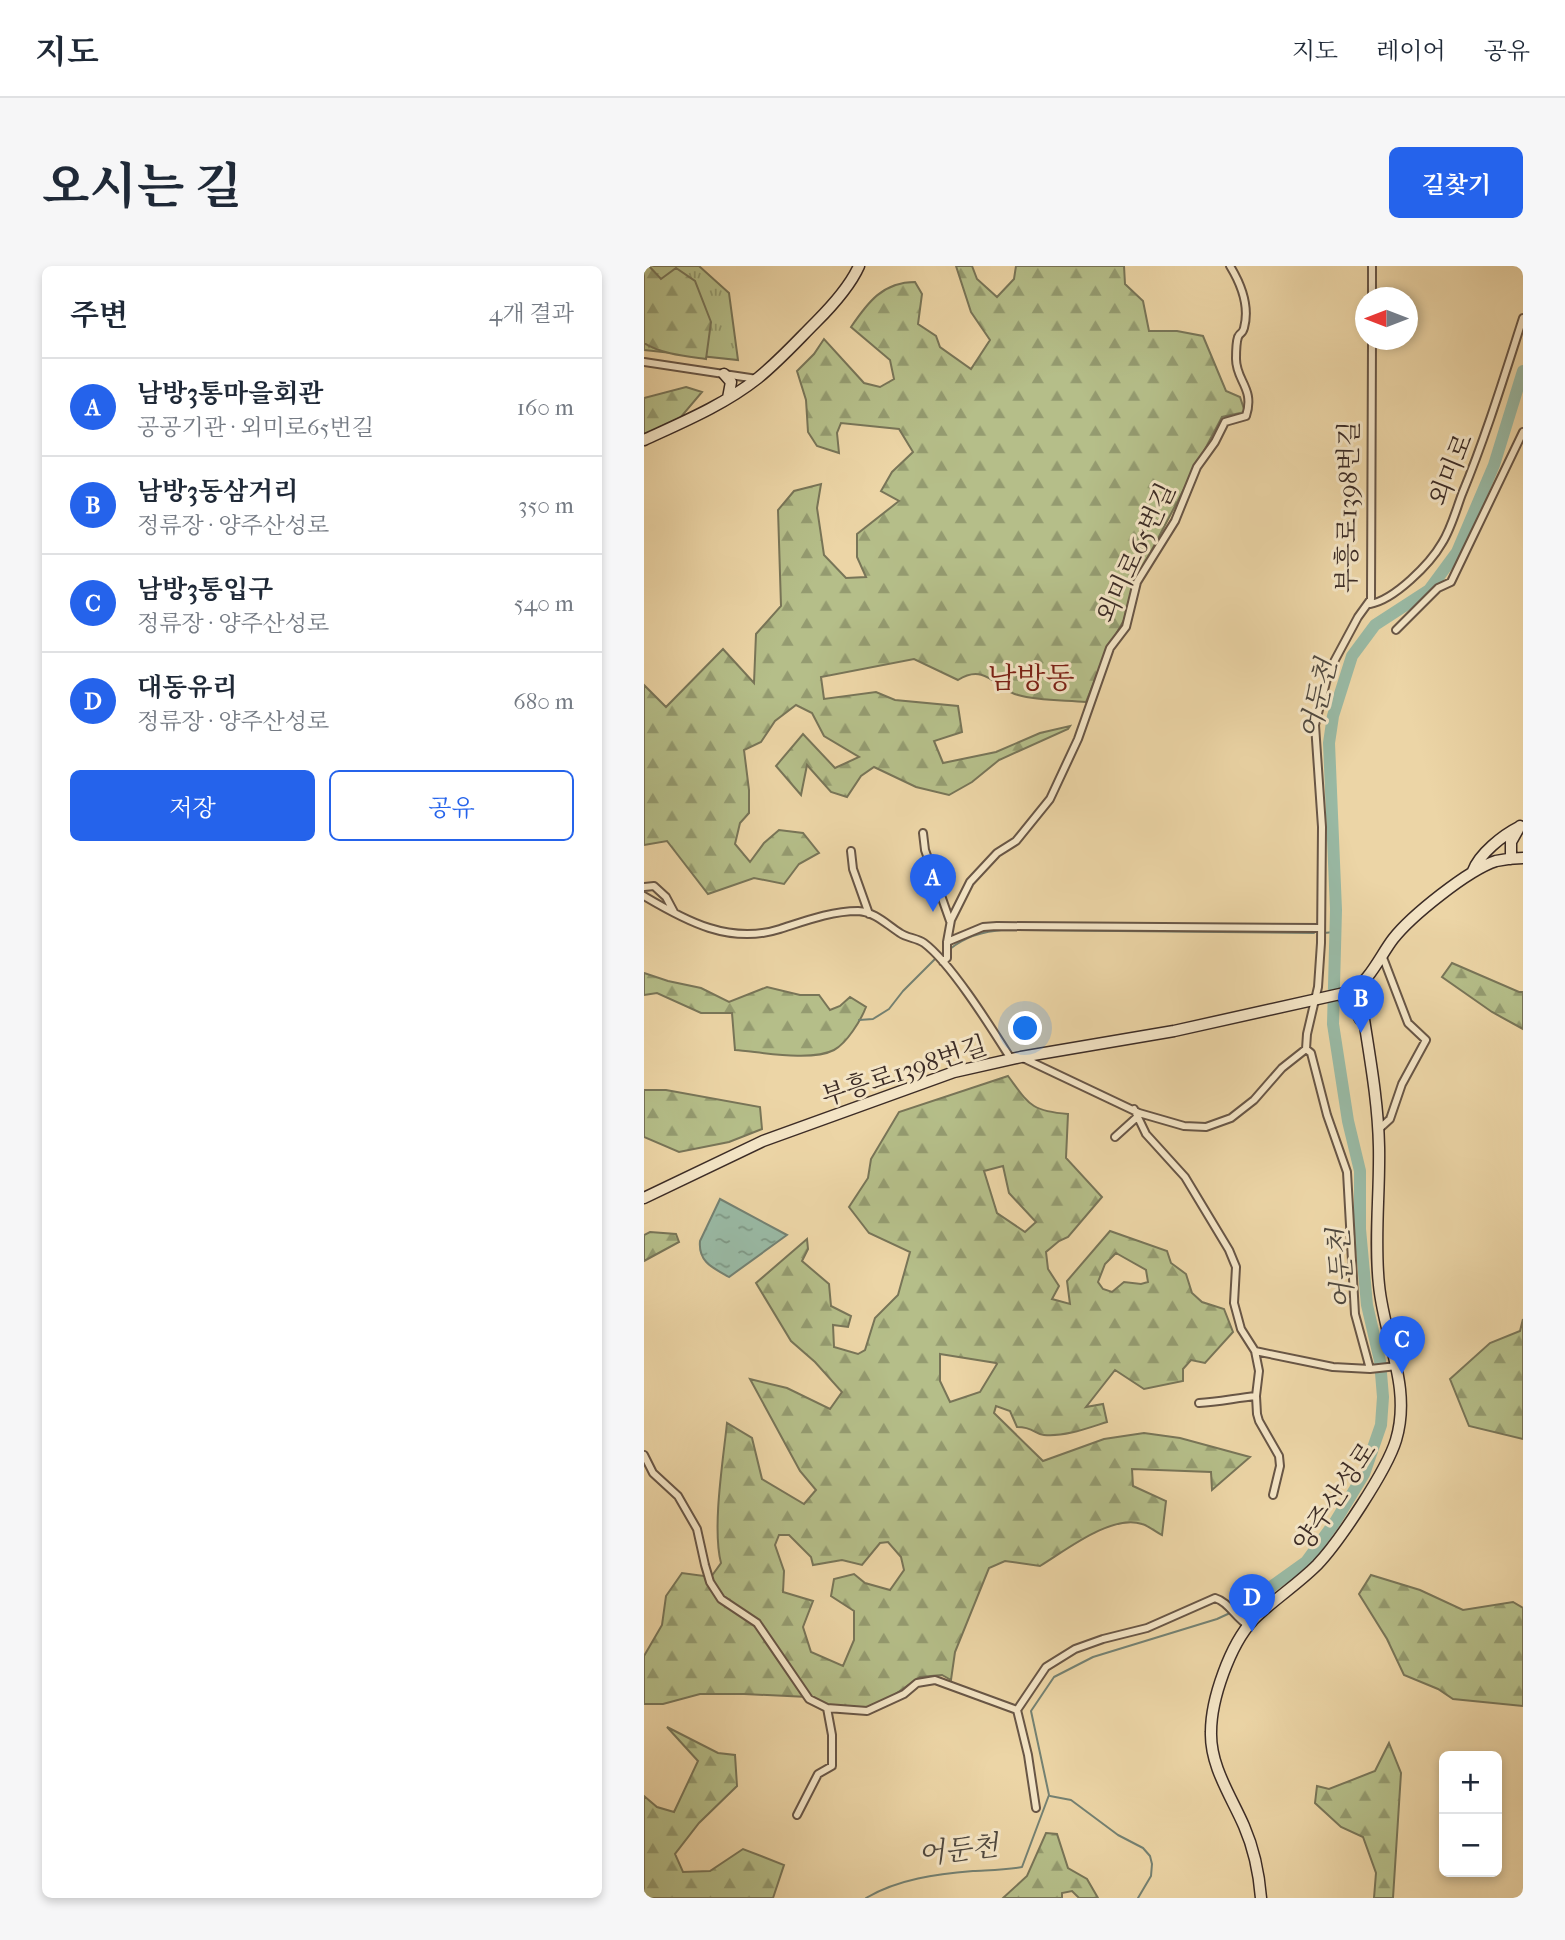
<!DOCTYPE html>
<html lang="ko">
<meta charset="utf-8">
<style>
:root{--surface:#fff;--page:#f6f6f7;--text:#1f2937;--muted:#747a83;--line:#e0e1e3;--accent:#2563eb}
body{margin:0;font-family:"IM FELL French Canon","Noto Serif KR",serif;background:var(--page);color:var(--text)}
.controls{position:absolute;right:21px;bottom:21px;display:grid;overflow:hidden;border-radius:10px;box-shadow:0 4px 10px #0003}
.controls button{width:63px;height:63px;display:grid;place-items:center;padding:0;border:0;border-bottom:2px solid var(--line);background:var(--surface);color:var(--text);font:35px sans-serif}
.compass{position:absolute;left:711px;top:21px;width:63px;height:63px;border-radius:50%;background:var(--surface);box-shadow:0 4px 10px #0003;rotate:270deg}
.you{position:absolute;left:382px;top:763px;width:24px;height:24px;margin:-18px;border:5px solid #fff;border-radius:50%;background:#1a73e8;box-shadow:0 0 0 10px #1a73e833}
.badge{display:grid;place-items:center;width:46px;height:46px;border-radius:50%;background:var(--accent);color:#fff;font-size:23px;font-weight:700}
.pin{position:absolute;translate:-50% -58px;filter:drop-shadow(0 2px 4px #0008)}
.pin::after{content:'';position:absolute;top:37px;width:24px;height:21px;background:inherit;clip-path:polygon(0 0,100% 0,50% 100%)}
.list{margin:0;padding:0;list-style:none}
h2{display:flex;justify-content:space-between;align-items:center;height:91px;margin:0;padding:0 28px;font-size:30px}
h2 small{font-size:23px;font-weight:400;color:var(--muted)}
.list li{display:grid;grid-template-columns:46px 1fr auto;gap:21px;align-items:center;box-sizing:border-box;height:98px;padding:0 28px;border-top:2px solid var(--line)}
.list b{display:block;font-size:26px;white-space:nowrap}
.list p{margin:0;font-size:23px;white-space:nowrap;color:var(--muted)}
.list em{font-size:23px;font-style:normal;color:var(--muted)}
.actions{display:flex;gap:14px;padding:21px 28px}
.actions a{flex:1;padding:16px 0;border:2px solid var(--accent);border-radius:10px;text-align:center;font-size:24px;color:var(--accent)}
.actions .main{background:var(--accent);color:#fff}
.map{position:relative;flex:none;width:879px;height:1632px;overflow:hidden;border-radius:10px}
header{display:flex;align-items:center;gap:42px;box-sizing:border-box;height:98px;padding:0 35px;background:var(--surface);border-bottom:2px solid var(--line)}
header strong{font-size:33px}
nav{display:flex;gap:38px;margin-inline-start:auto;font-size:24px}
.intro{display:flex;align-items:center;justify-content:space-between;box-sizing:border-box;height:168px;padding:0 42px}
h1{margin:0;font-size:49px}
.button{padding:18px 32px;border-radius:10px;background:var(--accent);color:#fff;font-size:24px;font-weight:700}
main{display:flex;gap:42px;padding:0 42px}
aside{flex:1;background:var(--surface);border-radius:10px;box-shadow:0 4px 10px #0003}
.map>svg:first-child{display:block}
.grass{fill:url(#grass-tufts);stroke:#787558;stroke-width:2}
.forest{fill:url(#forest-firs);stroke:#787558;stroke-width:2;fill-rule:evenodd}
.water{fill:url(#water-ripples);stroke:#748172;stroke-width:2}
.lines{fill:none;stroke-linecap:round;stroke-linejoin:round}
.stream{stroke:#748172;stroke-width:2}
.river{stroke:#99b9a4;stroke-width:12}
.street-casing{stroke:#685646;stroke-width:10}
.secondary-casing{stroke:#3c2c26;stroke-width:13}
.street{stroke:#f3e4c5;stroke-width:6}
.secondary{stroke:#f3e4c5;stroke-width:10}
.labels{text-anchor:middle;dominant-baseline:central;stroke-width:6;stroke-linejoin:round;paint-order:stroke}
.street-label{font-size:26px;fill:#3c2c26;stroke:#f3e4c5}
.water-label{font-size:28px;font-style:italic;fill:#4f483f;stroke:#f3e4c5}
.quarter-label{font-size:30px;fill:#7a1f14;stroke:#f3e4c5}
</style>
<header>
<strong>지도</strong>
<nav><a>지도</a><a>레이어</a><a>공유</a></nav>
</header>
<div class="intro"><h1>오시는 길</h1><a class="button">길찾기</a></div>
<main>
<aside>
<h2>주변<small>4개 결과</small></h2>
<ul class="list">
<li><span class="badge">A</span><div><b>남방3통마을회관</b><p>공공기관 · 외미로65번길</p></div><em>160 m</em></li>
<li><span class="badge">B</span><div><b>남방3동삼거리</b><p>정류장 · 양주산성로</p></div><em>350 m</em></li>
<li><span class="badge">C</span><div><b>남방3통입구</b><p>정류장 · 양주산성로</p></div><em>540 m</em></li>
<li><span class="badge">D</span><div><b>대동유리</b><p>정류장 · 양주산성로</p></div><em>680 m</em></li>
</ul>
<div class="actions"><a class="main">저장</a><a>공유</a></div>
</aside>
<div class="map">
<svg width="879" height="1632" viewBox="0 0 879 1632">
<defs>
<pattern id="grass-tufts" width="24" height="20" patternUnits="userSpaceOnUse" patternTransform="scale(1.75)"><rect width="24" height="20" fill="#b5be89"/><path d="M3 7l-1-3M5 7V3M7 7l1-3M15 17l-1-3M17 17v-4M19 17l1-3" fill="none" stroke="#949b70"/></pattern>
<pattern id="forest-firs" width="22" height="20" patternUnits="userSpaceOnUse" patternTransform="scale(1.75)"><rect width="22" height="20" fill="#b5be89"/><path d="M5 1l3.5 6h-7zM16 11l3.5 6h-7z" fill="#949b70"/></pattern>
<pattern id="water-ripples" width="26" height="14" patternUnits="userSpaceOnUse" patternTransform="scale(1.75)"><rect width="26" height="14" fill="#99b9a4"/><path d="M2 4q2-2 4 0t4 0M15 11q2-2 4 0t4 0" fill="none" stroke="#7e9785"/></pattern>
</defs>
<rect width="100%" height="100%" fill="#ecd5a6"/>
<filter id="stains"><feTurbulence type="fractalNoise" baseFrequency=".00286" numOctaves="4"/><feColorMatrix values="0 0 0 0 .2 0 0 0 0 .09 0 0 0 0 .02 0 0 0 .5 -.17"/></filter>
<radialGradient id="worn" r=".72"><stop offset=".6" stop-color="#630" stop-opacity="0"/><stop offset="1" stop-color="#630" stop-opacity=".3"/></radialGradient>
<path class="grass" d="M0 0H55L85 27 94 94 0 84Z"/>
<path class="forest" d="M0 0H5L17 13 32 2 51 15 67 56 62 93C41 90 18 88 0 77Z
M312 0H328L333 13 353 31 370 13 372 0H480L481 18 499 35 505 65H533L559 70 582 125 596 131 601 146 578 151 491 316 480 354 463 384 442 436C421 434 395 435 374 429 353 424 342 396 314 414L270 393 177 411 180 433 232 426 251 434 314 440 318 466 290 475 299 497 352 486 396 467 426 460 424 463 355 494 328 516 305 529 272 521 230 501 217 510 203 531 187 526 163 499 157 529 132 500 159 468 191 502 215 491 180 470 168 447 152 439 131 455 117 476 100 484 105 524V547L96 557 91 578 106 596 120 577 135 564 159 567 175 587 155 598 140 618 110 612 64 628 23 575 0 579V419L22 441 79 383 110 417 112 368 137 340 134 244 150 225 177 218 173 242 180 289 202 312 222 311 213 291V268L255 235 237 225 248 206 269 186 255 163 197 157 193 167 195 187 173 180 164 166 162 134 153 105 170 88 180 73 220 117 236 121 250 113 246 94 207 61C224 36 239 16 271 16L278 28 274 58 292 70 296 81 327 103 346 74 327 46Z
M42 121 58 126 31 158 0 170V132Z
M808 697 875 726H879V763L848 746 798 711Z
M0 707 24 715 57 722 85 736 123 721 156 729H175L186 744 196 740 206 731 222 741C217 754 203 777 190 784 167 796 117 786 91 784L88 747H57L13 727 0 729Z
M364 810C385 838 386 845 424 848L422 892 458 931 424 971 415 975 402 986 404 1003 415 1020 408 1033 426 1038 423 1015 466 965 523 985 527 997 542 1008 548 1027 558 1036 580 1043 589 1066 561 1097 547 1094 539 1103V1115L500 1123 471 1104 442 1141 459 1138 463 1156C444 1162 421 1171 400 1169 390 1168 390 1161 373 1161L366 1145 352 1140 350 1147 399 1195 460 1173 500 1167 536 1172 606 1191 568 1224 567 1206 488 1203 489 1220 522 1235 518 1269C512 1266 505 1260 498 1258 467 1248 421 1285 396 1300L361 1295 345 1302 311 1386 307 1414 298 1409 276 1411 250 1429 225 1442 184 1440 164 1431 100 1428H56L19 1438H0V1390L18 1359 22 1330 38 1307 67 1311 77 1297C68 1262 79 1195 83 1157L108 1172 118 1213 160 1238 172 1224 156 1205 106 1113 143 1122 186 1143 198 1126 171 1096 147 1075 112 1017 163 973 164 983 158 995 185 1018 187 1040 207 1050 204 1061 189 1059 190 1081 214 1088 221 1084 231 1052 254 1029 266 986 225 967 205 941 224 912 227 893 255 846ZM359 900 365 927 392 956 381 966 353 947 340 905ZM472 987 502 1004 504 1016 497 1018 480 1016 468 1026 459 1023 454 1016 461 998ZM296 1088 352 1097 353 1098 336 1126 306 1136 296 1115ZM135 1269H145L167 1291 169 1299 198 1294 218 1299 236 1277 244 1276 257 1291 260 1304 246 1324 221 1317 210 1308 190 1313 187 1330 210 1345V1374L199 1400 167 1386 159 1361 169 1335 139 1326 140 1305 131 1279Z
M0 824H22L116 841 118 863 85 876 35 886 0 871Z
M6 966 32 968 35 976 0 995V969Z
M879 1053V1173L825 1160 806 1113 846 1077 876 1065Z
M727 1309 776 1324 819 1344 869 1336 879 1342V1440L809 1433 794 1423 760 1409 743 1373 715 1328Z
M23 1461 74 1487 91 1489 93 1520 55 1557 31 1588 39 1606 66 1605 99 1583 140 1599 129 1632H0V1530L13 1541 30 1546 54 1495Z
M745 1477 757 1507 749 1632H730L732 1607 719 1571 697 1561 671 1537 673 1520 685 1523 731 1505Z
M402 1567 413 1568 424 1602 443 1613 454 1632H435L428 1625 418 1627V1632H359L383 1610Z"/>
<path class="water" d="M76 933 143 969 85 1011C69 1002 54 996 56 975Z"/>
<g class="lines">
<path class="stream" d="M680 667 690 666
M306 683C322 670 340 665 360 664L670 667
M215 754 229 753 245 743 259 725 293 691
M591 1344 600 1340
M406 1530 427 1534 474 1569 499 1582 506 1590 508 1598 507 1610 494 1632
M222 1632C254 1613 293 1608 329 1605 346 1604 361 1604 378 1601L405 1529 387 1445 410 1411 449 1391 573 1353 586 1347"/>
<path class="river" d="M600 1340 662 1296 691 1256 720 1208 737 1159 739 1131 736 1095 723 1039 716 963V905L704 855 689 758 692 644 685 477 689 450 708 390 731 359 785 324 813 286 850 199 879 105"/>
<g class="street-casing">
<path id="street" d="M728 32V0
M0 96 113 113
M726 338C750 334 786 298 798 277 807 263 812 244 818 228 842 170 860 111 879 52
M752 364 794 322 807 316 879 166
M279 567 281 584 306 655
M207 585 209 603 225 648
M0 621 10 620 22 631 30 646
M0 630C42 655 86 679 136 663 161 655 187 645 214 645 231 646 242 658 256 667 263 672 273 672 280 677 307 697 348 763 367 793
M303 676 339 661 353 660 676 662
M299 696 303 692V676L307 654 326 616 353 587 372 575 406 533 434 473 466 382 482 361 493 316 531 255 553 201 571 176 581 156 602 150C611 122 592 115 592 93 592 87 592 77 594 71 597 65 598 69 600 62 606 40 597 18 586 0
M379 792 495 847 540 860 562 861 587 852 610 834 638 802 662 783
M490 843 502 868 541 911 585 984 592 1001 590 1037 597 1063 611 1085 689 1101 726 1103 753 1100
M735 863 746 853 758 818 782 774 764 757 738 689
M471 871 492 852
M611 1085 615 1105 612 1130 613 1148 615 1155 635 1190 636 1200 629 1229
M726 1103 711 1048 703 906 683 849 667 787 662 783 663 768 674 721 677 677 678 561 671 459 685 405 714 351 727 333 728 74
M555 1137C574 1136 592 1132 612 1130
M0 1189 9 1207 34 1230 53 1263 61 1299 66 1316 77 1333 113 1357 165 1433 183 1442 223 1445 260 1428 273 1417 291 1414 373 1444
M392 1542 384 1489 373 1444 402 1401 431 1383 459 1373 503 1362 571 1332C585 1336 591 1352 605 1360
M153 1549 174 1508 188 1500V1469L183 1442"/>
</g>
<g class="secondary-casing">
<path id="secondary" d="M80 108 87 116 84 132
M0 174C39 156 80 139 114 112 135 95 153 75 172 56 188 40 206 20 215 0
M867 593V576L876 560
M829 605C835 588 859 569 875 561
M696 728 711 744 716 753
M0 932 119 875 310 806 377 791 530 765 705 726C725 717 736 690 749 673 767 650 824 604 852 595 861 593 870 592 879 592
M617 1632C615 1607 610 1583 600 1560 587 1530 566 1500 567 1466 567 1433 586 1379 609 1354 629 1334 653 1319 673 1299 695 1276 743 1204 752 1174 768 1121 740 1072 735 1019 730 974 736 927 735 881 734 827 722 773 715 719"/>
</g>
<use href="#street" class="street"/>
<use href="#secondary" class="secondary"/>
</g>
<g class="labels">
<g class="street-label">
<text transform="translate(807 204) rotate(-68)">외미로</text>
<text transform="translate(704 241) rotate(-89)">부흥로1398번길</text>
<text transform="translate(492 287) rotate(-65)">외미로65번길</text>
<text transform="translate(260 805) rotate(-18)">부흥로1398번길</text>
<text transform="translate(691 1231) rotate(-56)">양주산성로</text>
</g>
<g class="water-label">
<text transform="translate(674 433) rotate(-77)">어둔천</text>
<text transform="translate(697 1003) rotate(-94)">어둔천</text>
<text transform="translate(314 1584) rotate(-7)">어둔천</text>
</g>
<g class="quarter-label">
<text x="387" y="412">남방동</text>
</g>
</g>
<rect width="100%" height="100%" filter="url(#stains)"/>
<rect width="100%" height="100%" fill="url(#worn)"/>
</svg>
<div class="controls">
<button>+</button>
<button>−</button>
</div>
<svg class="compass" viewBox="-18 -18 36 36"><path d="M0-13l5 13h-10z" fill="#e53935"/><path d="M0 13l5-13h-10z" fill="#747a83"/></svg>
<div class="you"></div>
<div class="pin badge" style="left:289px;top:646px">A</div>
<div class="pin badge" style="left:717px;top:767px">B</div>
<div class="pin badge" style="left:758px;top:1108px">C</div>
<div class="pin badge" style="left:608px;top:1366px">D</div>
</div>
</main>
